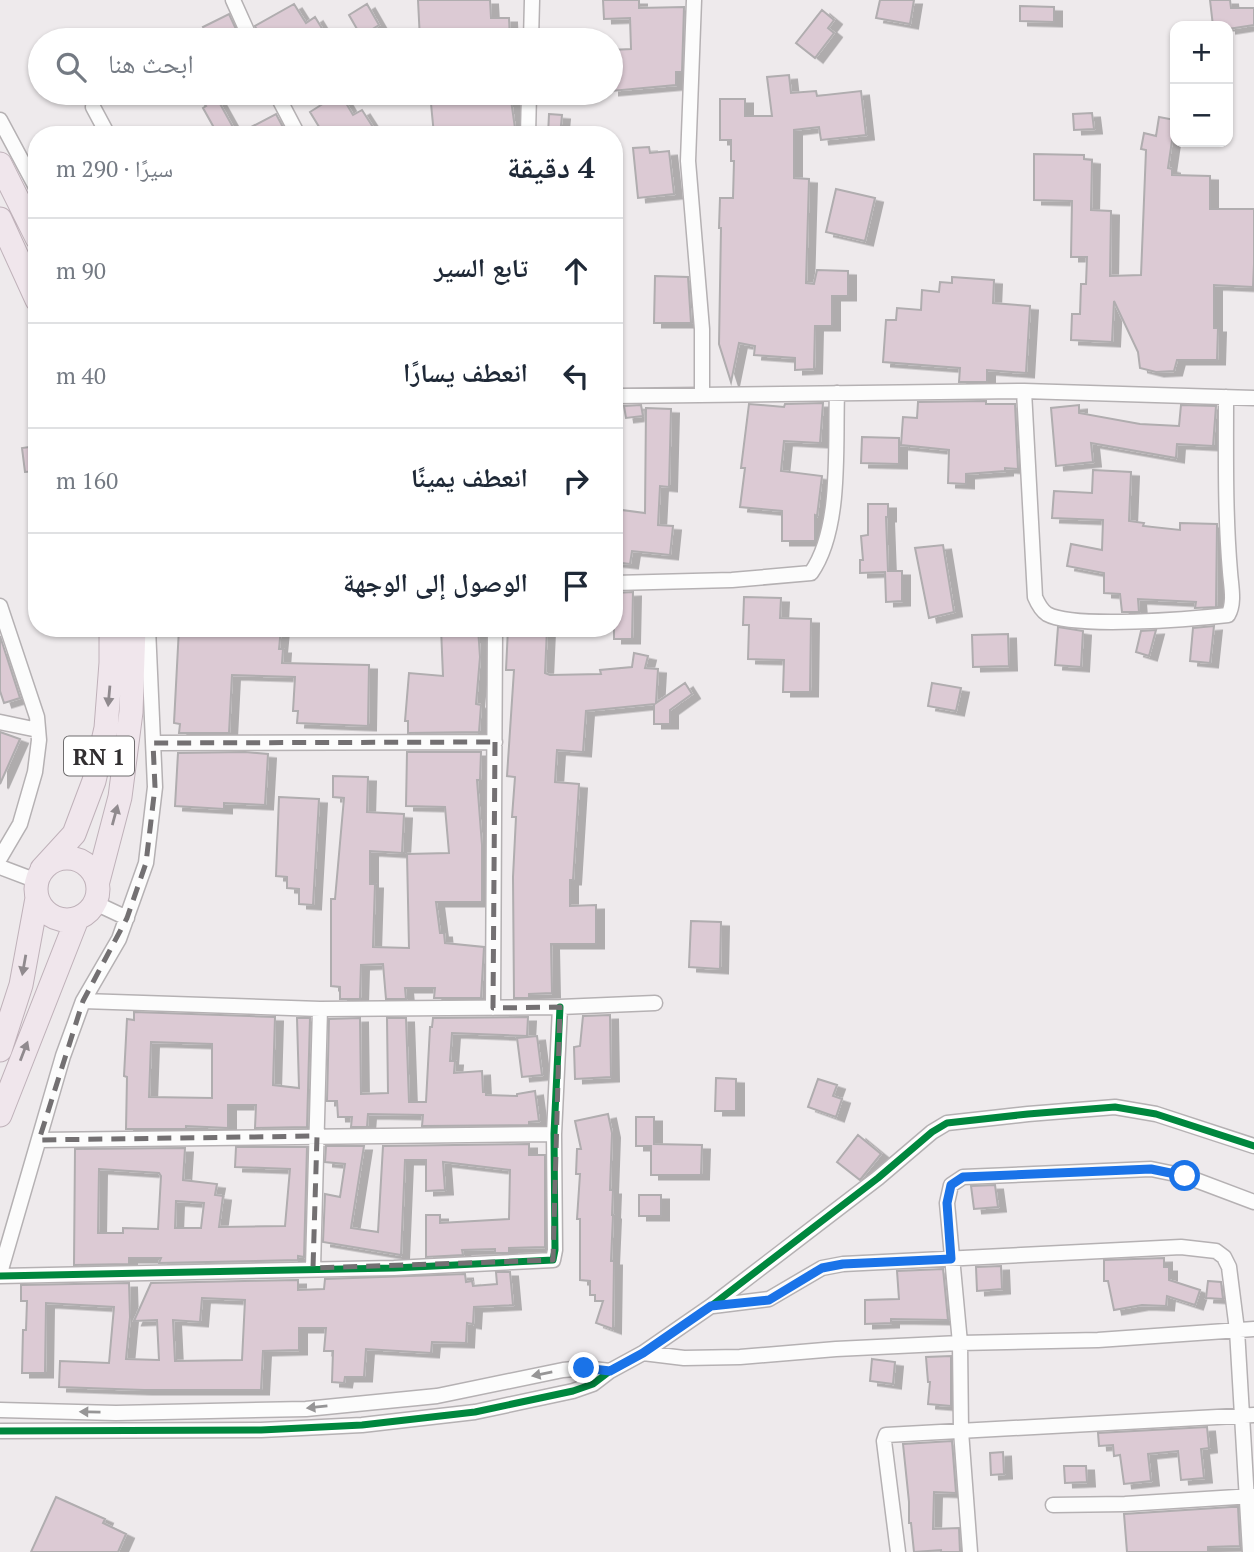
<!DOCTYPE html>
<html lang="ar">
<meta charset="utf-8">
<style>
:root{--surface:#fff;--page:#f6f6f7;--text:#1f2937;--muted:#747a83;--line:#e0e1e3}
body{margin:0;font-family:"PT Serif","Noto Naskh Arabic",serif;background:var(--page);color:var(--text);direction:rtl}
.controls{position:absolute;right:21px;top:21px;display:grid;overflow:hidden;border-radius:14px;box-shadow:0 2px 5px #0004}
.controls button{width:63px;height:63px;display:grid;place-items:center;padding:0;border:0;border-bottom:2px solid var(--line);background:var(--surface);color:var(--text);font:35px sans-serif}
.stop{position:absolute;width:21px;height:21px;margin:-16px;border:5px solid #1a73e8;border-radius:50%;background:#fff}
.stop.end{background:#1a73e8;border-color:#fff;box-shadow:0 2px 7px #0008}
.list{margin:0;padding:0;list-style:none}
h2{display:flex;justify-content:space-between;align-items:center;height:91px;margin:0;padding:0 28px;font-size:30px}
h2 small{font-size:23px;font-weight:400;color:var(--muted)}
.list li{display:grid;grid-template-columns:46px 1fr auto;gap:21px;align-items:center;box-sizing:border-box;height:105px;padding:0 28px;border-top:2px solid var(--line)}
.list b{display:block;font-size:26px;white-space:nowrap}
.list em{font-size:23px;font-style:normal;color:var(--muted)}
.icon{flex:none;width:38px;height:38px;fill:none;stroke:currentColor;stroke-width:2;stroke-linecap:round;stroke-linejoin:round}
.map{position:relative;flex:none;width:1254px;height:1552px;overflow:hidden;direction:ltr}
.search{position:absolute;background:var(--surface);box-shadow:0 2px 5px #0004;left:28px;top:28px;width:595px;height:77px;display:flex;align-items:center;gap:18px;box-sizing:border-box;padding:0 24px;border-radius:38px;color:var(--muted);font-size:26px}
.panel{position:absolute;background:var(--surface);box-shadow:0 2px 5px #0004;left:28px;top:126px;width:595px;height:511px;border-radius:28px;direction:rtl}
.map>svg:first-child{display:block}
.building{fill:#dccad4;stroke:#b0adaf;stroke-width:2;fill-rule:evenodd;filter:url(#shadow)}
.lines{fill:none;stroke-linecap:round;stroke-linejoin:round}
.minor-casing{stroke:#b5b1b3;stroke-width:17}
.trunk-casing{stroke:#bfb1b9;stroke-width:25}
.minor{stroke:#fcfcfc;stroke-width:14}
.trunk{stroke:#f0e6ec;stroke-width:23}
.cycleway-casing{stroke:#fff;stroke-width:11}
.cycleway{stroke:#00873e;stroke-width:7}
.oneway{fill:#908a8e}
.oneway2{fill:#969596}
.route{stroke:#1a73e8;stroke-width:9}
.marked{fill:none;stroke:#737072;stroke-width:5;stroke-dasharray:14 9;stroke-linejoin:round}
.labels{text-anchor:middle;dominant-baseline:central;stroke-width:6;stroke-linejoin:round;paint-order:stroke}
.shield{fill:#fff;stroke:#6f6d6e;stroke-width:2}
.shield-label{font-size:23px;font-weight:bold;fill:#312e30}
</style>
<div class="map">
<svg width="1254" height="1552" viewBox="0 0 1254 1552">
<defs>
<filter id="shadow"><feDropShadow dx="8" dy="4.5" stdDeviation="0" flood-color="#0004"/></filter>
</defs>
<rect width="100%" height="100%" fill="#eeeaec"/>
<path class="building" d="M418 0H490L491 18H509L510 40H420Z
M603 0H639V8L684 7 682 72H676V85L611 91V50L631 49 630 18 604 19Z
M880 0H914L910 24 876 18Z
M1210 0H1230L1231 8H1254V25L1228 29V26H1213Z
M294 4 306 23 315 17 329 40H261L255 26Z
M367 4 379 25 361 36 349 15Z
M1020 6 1054 7V22L1020 21Z
M822 10 834 20 828 28 834 33 815 58 796 43Z
M229 14 241 40H211L203 27Z
M789 75 791 93 816 91 817 96 861 91 866 135 821 140 819 127 794 130V178L809 179 806 283 814 284 817 270 848 271V296H832V326H815L814 369 795 370V358L754 355 755 346 739 343 731 382 719 344 721 228H719L720 198H733L734 161H731V140H720V99H745V116H772L767 77Z
M195 93H214L234 129 229 133 225 128 217 133 203 108 206 106Z
M340 93 353 115 362 110 378 135H324L310 112Z
M430 93H510L516 135H434Z
M1092 113 1094 129 1074 130 1073 114Z
M276 114 287 135H236Z
M549 114 562 115 560 135H548Z
M1159 117 1175 120 1168 168 1172 169V175L1210 176V209H1254V264L1253 287 1214 285V328H1218L1217 360H1177L1174 371 1156 372 1140 368 1138 352 1114 301 1112 342 1071 340 1072 314H1080L1081 284H1086L1087 257H1071L1072 201 1034 200V154L1084 155V159L1092 160 1091 210 1111 211 1110 276 1141 275 1146 150 1141 149 1144 133 1156 136Z
M649 147 650 153 669 151 674 194 638 198 633 148Z
M836 189 875 198 865 241 826 232Z
M655 276 688 277 691 323H654Z
M952 277 994 280 993 303 1030 306 1026 373 987 370V382H959L960 368 883 362 886 320H896L897 308 921 310 922 290 939 292 940 282 952 283Z
M986 401V404H1015L1018 469 1005 468V471L966 474V484L948 483 949 450 901 445 903 417 917 418 918 402Z
M823 403 820 443 784 441 781 471 822 476 817 516 815 515V541H782V511L740 507 745 468H741L749 404 784 407 785 404Z
M641 405 643 416 626 418 624 406Z
M1079 405V413L1140 424 1179 426 1181 405 1216 406 1213 446 1177 444 1176 458 1091 443 1093 462 1056 466 1051 408Z
M646 408 671 409 669 487 660 486 658 525 673 526 670 555 632 551 630 564 614 562V509L645 513Z
M862 437 899 438V464L861 463Z
M37 446V471L25 472 22 448Z
M1093 470 1131 472 1129 521 1144 523 1143 526 1180 530V523L1217 524 1216 607 1195 608 1196 602 1138 599 1139 612H1122L1120 594 1104 593V573L1067 566 1071 544 1102 550 1103 520 1052 518 1054 491 1092 493Z
M868 504H888V517H886L888 571H902V601L886 602 885 572 860 573V560H863L861 536 868 535Z
M943 545 954 612 929 618 915 548Z
M633 592 632 639H614V593Z
M744 597 781 598 780 618 811 619 810 692H783L784 660 748 659 749 625H743Z
M1214 626 1210 663 1190 661 1193 628Z
M1058 627 1083 631 1081 667 1055 665Z
M179 628H228V631L253 634 254 628H281L279 649H283L282 663 369 665 368 726 297 723 298 711H293L295 677 232 675 229 733H179L180 724 174 723Z
M441 628H478L480 657 476 704 481 705 479 732 408 733V721H405L409 673 443 676Z
M508 628H547L545 673 550 675 601 674 600 670 632 667 634 653 648 656 645 668 658 669 656 703 685 683 692 694 670 710V724H654V704L586 711 583 752 557 750 555 782 579 784 573 880H570V906L596 905V944H551L552 993 529 994V998H514L513 877 516 817H512L515 777 507 776 514 670H506Z
M1156 630 1149 656 1136 652 1141 631Z
M1008 634 1009 666 973 667 972 635Z
M0 636 20 698 4 703 0 691Z
M932 683 961 688 956 711 928 706Z
M0 732 20 739 0 784Z
M245 752 268 754 265 805 224 803V809L175 806 178 753Z
M407 752H481L480 780H477L482 845V902H436L440 933H444L445 943 484 947 481 998H434L435 988H405L406 999H386L383 964 361 965 360 999H340V987L331 986V899H335L344 798 333 797V776L368 777 367 812 404 814 402 853 370 851V884H375L373 947 409 948 407 854 449 853 445 807 406 806Z
M279 797 319 799 313 905 299 904V889L287 888V877L276 876Z
M691 921 721 922 720 969 689 967Z
M134 1012 275 1017 273 1085 299 1088 297 1018H310L307 1127 255 1128 256 1105H228V1128L186 1126V1129H126L127 1077 124 1076 127 1019 134 1020ZM151 1042 212 1044V1098L149 1097Z
M610 1015 611 1077 575 1079 574 1047 580 1046 583 1016Z
M528 1017 527 1036 452 1033 450 1061H455L454 1073 482 1071 483 1092H486V1095L517 1096V1094L535 1091 539 1121 529 1122V1125L422 1126 423 1115 368 1114 367 1127H351L352 1117H338L337 1101H327L329 1019 360 1018 361 1094 388 1093 387 1018H406L409 1102H426L430 1027H432L433 1018Z
M537 1036 542 1075 522 1077 517 1038Z
M716 1078 736 1079V1111H715Z
M818 1079 837 1085 833 1096 842 1099 836 1117 808 1107Z
M608 1114 612 1133 610 1190H613L612 1215H613L611 1261H614L613 1329 596 1323 603 1301H595V1295H590V1281L580 1280V1219H577L580 1174H576L577 1149H581L575 1121Z
M636 1117H654V1144L702 1145 701 1175H651V1146H636Z
M858 1135 881 1154 860 1180 837 1162Z
M529 1144V1155H545V1247L509 1248V1253H495V1249L462 1250 463 1255 426 1257V1215H440V1223L509 1219 510 1170 443 1162 445 1190 426 1191V1160H405L401 1255 323 1242 325 1194 340 1197 345 1164 325 1162 326 1146H364L351 1228 378 1232 383 1146Z
M236 1147H307L304 1257 298 1256V1260L159 1263 161 1258H129V1264L74 1265 75 1149 185 1148 183 1180 217 1184 215 1195 223 1196 219 1227 285 1226 290 1169 235 1167ZM99 1169 159 1173 161 1176 158 1229 123 1228V1233H98ZM176 1201 204 1203 201 1228H175Z
M995 1185 998 1207 974 1209 971 1186Z
M639 1195H661V1216H639Z
M1164 1258V1267H1169V1280L1200 1290 1195 1305 1167 1296 1166 1306 1142 1305 1114 1310 1108 1281H1104V1260Z
M1001 1266 1002 1289 977 1291 976 1267Z
M943 1269 948 1320 891 1319V1323L865 1324V1300L899 1299 897 1271Z
M496 1272H510L513 1305 474 1307 473 1324 467 1323 466 1343 432 1342 431 1353 366 1349 364 1377H345L344 1383 332 1382 333 1351H324L326 1328H299V1350L263 1351 261 1390H144L59 1387 60 1361 109 1363 114 1307 46 1303 45 1373H22L23 1330H26L27 1301H21V1285L129 1283 130 1317 126 1359 159 1360 157 1320 134 1321 151 1283 298 1280V1290L324 1289 325 1279 465 1274 466 1282 472 1281 473 1286 497 1284ZM202 1298 245 1300 242 1360 175 1361 173 1320 200 1322Z
M1208 1281 1221 1282 1223 1299 1206 1298Z
M951 1356V1406L928 1404 930 1382H928L926 1357Z
M872 1359 895 1362 893 1384 870 1381Z
M1207 1427 1209 1448 1201 1449 1204 1478 1181 1480 1178 1451 1148 1454 1151 1481 1124 1484 1120 1455 1114 1456 1113 1445 1099 1446 1098 1433Z
M952 1441 956 1493 934 1492 933 1529 959 1528 960 1552H941V1550L914 1552 911 1523H909V1502L903 1444Z
M1003 1452 1004 1474 991 1475 990 1453Z
M1064 1466H1086L1087 1482 1065 1483Z
M56 1497 105 1519 103 1523 126 1534 118 1552H31Z
M1231 1507H1238L1240 1546 1208 1547V1552H1127L1124 1514Z"/>
<g class="lines">
<g class="minor-casing">
<path id="minor" d="M233 0 251 40
M694 0 688 161 702 329V395
M531 40 532 0
M276 93 298 135
M93 107 108 135
M0 120 37 189
M528 135 529 93
M1024 391 1035 597C1038 604 1041 610 1047 614 1074 629 1193 619 1228 615 1235 603 1231 586 1230 572 1225 514 1226 456 1226 397
M614 396 1024 391 1254 398
M614 583 732 580 811 573C842 529 835 447 837 393
M0 606 37 717 39 740 35 772 20 824 0 858
M0 722 38 730
M153 743 495 742
M0 867 37 881
M95 903 127 918
M83 1001 320 1009 560 1007 655 1003
M493 1008 495 628
M39 1140 554 1134
M313 1268 320 1009
M0 1273 63 1056 83 1001 119 939 146 863 155 787 148 628
M0 1276 394 1268 553 1260 555 1250 554 1134 560 1007
M713 1306 769 1299 822 1268 843 1264 1181 1247 1216 1251 1224 1257 1229 1267 1237 1330 1250 1552
M643 1353 684 1358 740 1357 836 1349 960 1343 1098 1340 1254 1329
M0 1410 116 1413 306 1409 437 1396 563 1370 584 1368 610 1371
M0 1431 261 1430 362 1425 475 1412 573 1391 593 1384 610 1371 643 1353 711 1306 878 1178 932 1132 947 1123 1028 1114 1115 1107 1156 1114 1254 1146
M1053 1505 1125 1504 1253 1496
M898 1552 884 1441 886 1435 1254 1415
M970 1552 961 1431 960 1343 947 1203 951 1185 963 1177 1151 1169 1185 1176 1254 1202"/>
</g>
<g class="trunk-casing">
<path id="trunk" d="M0 164 37 238
M0 219 37 300
M36 889a31 31 0 1 1 62 0a31 31 0 1 1-62 0Z
M42 869 74 834 94 781 106 728 111 663V628
M98 881 120 797 131 712 134 628
M0 1050 21 985 37 898
M0 1115 77 919"/>
</g>
<use href="#minor" class="minor"/>
<use href="#trunk" class="trunk"/>
<g class="cycleway-casing">
<path id="cycleway" d="M0 1276 394 1268 553 1260 555 1250 554 1134 560 1007
M0 1431 261 1430 362 1425 475 1412 573 1391 593 1384 610 1371 643 1353 711 1306 878 1178 932 1132 947 1123 1028 1114 1115 1107 1156 1114 1254 1146"/>
</g>
<use href="#cycleway" class="cycleway"/>
</g>
<defs><path id="oneway-solid" d="M-6-.8H1V-3.2L6.5 0L1 3.2V.8H-6Z" transform="scale(1.75)"/></defs>
<g class="oneway">
<use href="#oneway-solid" transform="translate(109 696) rotate(95)"/>
<use href="#oneway-solid" transform="translate(115 815) rotate(-75)"/>
<use href="#oneway-solid" transform="translate(24 965) rotate(100)"/>
<use href="#oneway-solid" transform="translate(24 1051) rotate(-69)"/>
</g>
<g class="oneway2">
<use href="#oneway-solid" transform="translate(542 1374) rotate(169)"/>
<use href="#oneway-solid" transform="translate(317 1407) rotate(174)"/>
<use href="#oneway-solid" transform="translate(90 1412) rotate(-179)"/>
</g>
<g class="lines">
<path class="route" d="M584 1368 610 1371 643 1353 711 1306 769 1300 822 1268 843 1264 951 1259 947 1203 951 1185 963 1177 1151 1169 1185 1176"/>
</g>
<path class="marked" d="M495 742 493 1008 560 1007 553 1260 313 1268 317 1136 39 1140 83 1001 127 918 146 863 155 787 153 743Z"/>
<g class="labels">
<rect class="shield" x="64" y="736.5" width="70" height="39" rx="5"/>
<g class="shield-label">
<text x="99" y="756">RN 1</text>
</g>
</g>
</svg>
<div class="controls">
<button>+</button>
<button>−</button>
</div>
<div class="stop" style="left:1185px;top:1176px"></div>
<div class="stop end" style="left:584px;top:1368px"></div>
<div class="search"><svg class="icon" aria-label="search" viewBox="0 0 24 24"><circle cx="10" cy="10" r="6"/><path d="M15 15l6 6"/></svg>ابحث هنا</div>
<section class="panel">
<h2>4 دقيقة<small>سيرًا · 290 m</small></h2>
<ul class="list">
<li><svg class="icon" aria-label="ahead" viewBox="0 0 24 24"><path d="M12 20V5M6 11l6-6 6 6"/></svg><div><b>تابع السير</b></div><em>90 m</em></li>
<li><svg class="icon" aria-label="left" viewBox="0 0 24 24"><path d="M17 20v-9H6M10 6l-5 5 5 5"/></svg><div><b>انعطف يسارًا</b></div><em>40 m</em></li>
<li><svg class="icon" aria-label="right" viewBox="0 0 24 24"><path d="M7 20v-9h11M14 6l5 5-5 5"/></svg><div><b>انعطف يمينًا</b></div><em>160 m</em></li>
<li><svg class="icon" aria-label="arrive" viewBox="0 0 24 24"><path d="M6 21V4h12l-3 4 3 4H6"/></svg><div><b>الوصول إلى الوجهة</b></div></li>
</ul>
</section>
</div>
